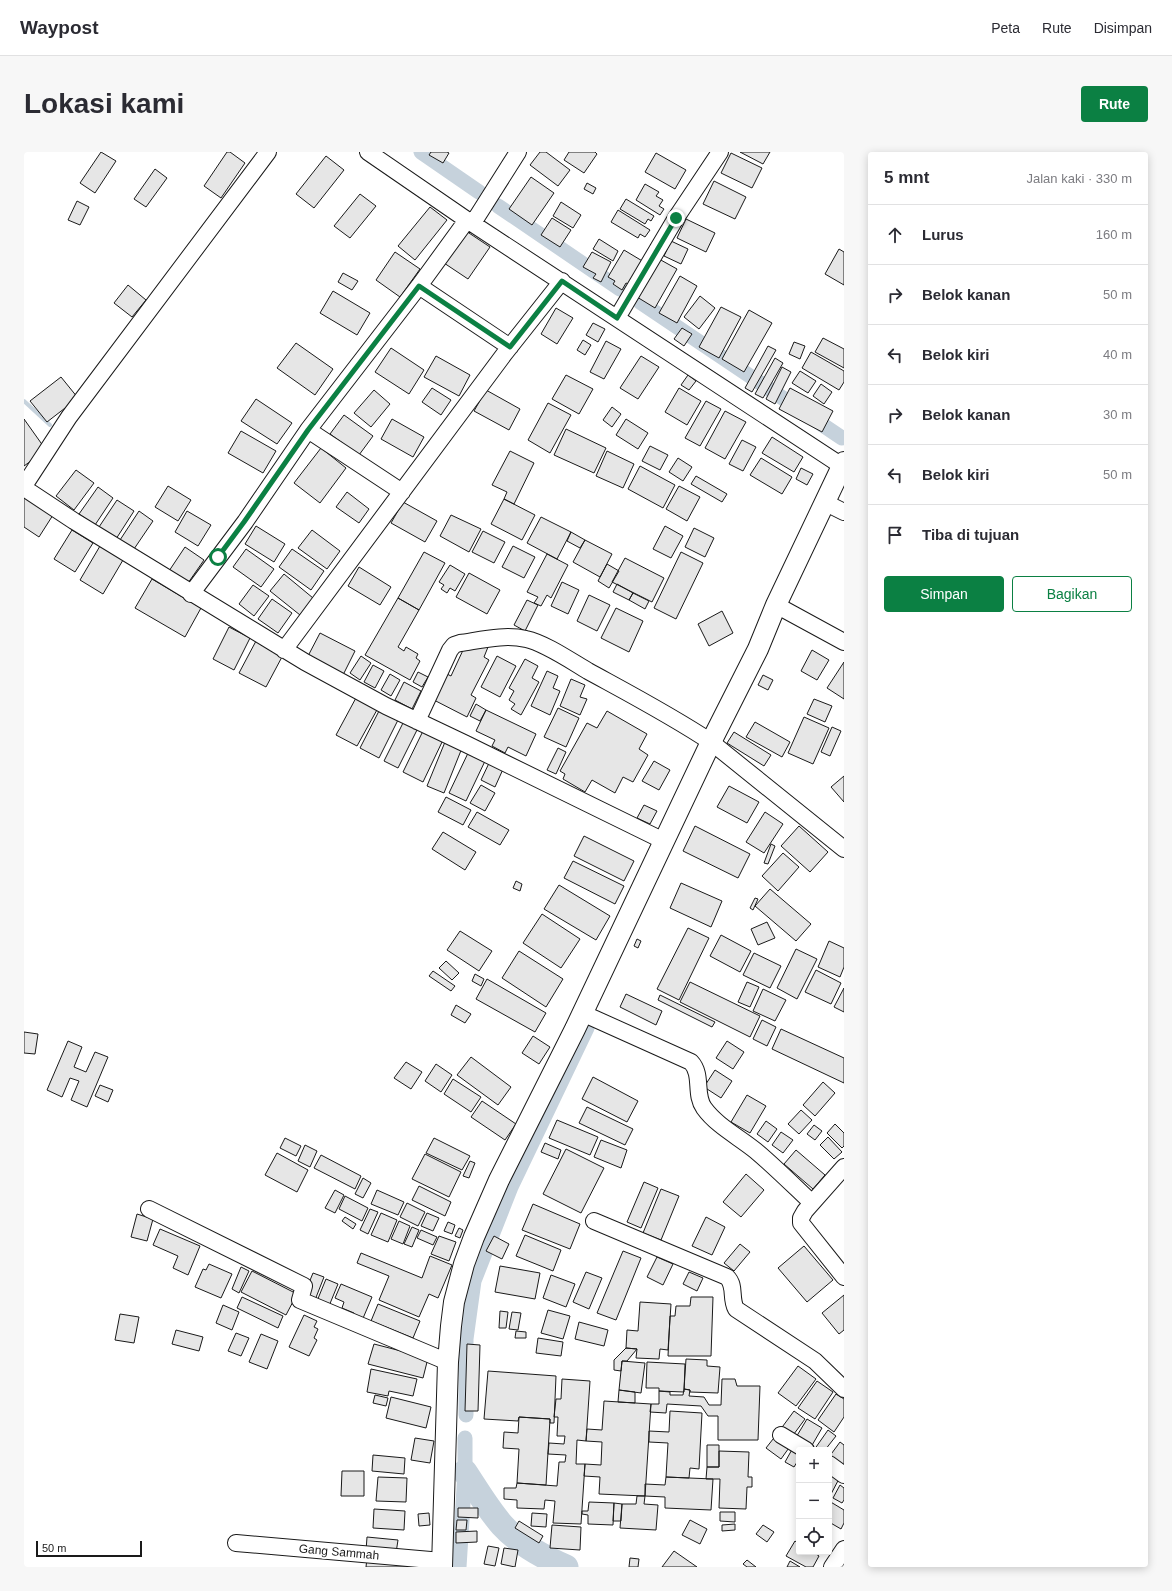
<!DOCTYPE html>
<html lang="id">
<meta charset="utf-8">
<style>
:root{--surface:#fff;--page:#f7f7f7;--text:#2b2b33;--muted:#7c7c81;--line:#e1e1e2;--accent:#0b8043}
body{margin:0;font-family:Arial,sans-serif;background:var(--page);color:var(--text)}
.controls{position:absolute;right:12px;bottom:12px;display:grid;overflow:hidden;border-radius:4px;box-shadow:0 2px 10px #0003}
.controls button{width:36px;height:36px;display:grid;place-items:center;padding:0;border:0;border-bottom:1px solid var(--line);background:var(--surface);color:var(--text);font:20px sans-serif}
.scale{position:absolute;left:12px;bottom:10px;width:106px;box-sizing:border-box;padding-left:4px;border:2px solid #1a1a1a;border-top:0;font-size:11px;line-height:14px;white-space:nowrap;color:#1a1a1a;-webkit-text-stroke:3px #fff;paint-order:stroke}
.stop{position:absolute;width:12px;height:12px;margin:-9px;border:3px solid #0b8043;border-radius:50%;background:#fff}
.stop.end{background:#0b8043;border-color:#fff;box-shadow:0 1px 4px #0008}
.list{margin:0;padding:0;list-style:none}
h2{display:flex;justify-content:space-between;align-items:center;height:52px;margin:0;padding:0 16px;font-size:17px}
h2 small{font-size:13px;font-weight:400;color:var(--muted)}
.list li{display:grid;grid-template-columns:26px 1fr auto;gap:12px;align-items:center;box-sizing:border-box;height:60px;padding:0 16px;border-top:1px solid var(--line)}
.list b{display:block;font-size:15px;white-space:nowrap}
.list em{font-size:13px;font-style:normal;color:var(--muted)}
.actions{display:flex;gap:8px;padding:12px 16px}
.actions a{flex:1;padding:9px 0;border:1px solid var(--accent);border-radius:4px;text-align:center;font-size:14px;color:var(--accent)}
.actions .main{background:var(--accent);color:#fff}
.icon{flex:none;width:22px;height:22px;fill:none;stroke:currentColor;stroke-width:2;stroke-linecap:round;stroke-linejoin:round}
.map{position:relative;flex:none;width:820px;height:1415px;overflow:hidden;border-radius:4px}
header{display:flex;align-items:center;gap:24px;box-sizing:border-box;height:56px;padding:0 20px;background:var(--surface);border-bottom:1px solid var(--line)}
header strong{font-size:19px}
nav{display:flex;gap:22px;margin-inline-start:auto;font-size:14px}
.intro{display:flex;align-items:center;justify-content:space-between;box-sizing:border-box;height:96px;padding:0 24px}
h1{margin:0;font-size:28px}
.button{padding:10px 18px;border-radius:4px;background:var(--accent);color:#fff;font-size:14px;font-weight:700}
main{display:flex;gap:24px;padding:0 24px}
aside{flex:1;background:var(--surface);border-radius:4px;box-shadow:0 2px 10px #0003}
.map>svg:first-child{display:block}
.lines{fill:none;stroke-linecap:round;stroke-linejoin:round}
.stream{stroke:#c6d2dc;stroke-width:4}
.canal{stroke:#c6d2dc;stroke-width:15}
.river{stroke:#c6d2dc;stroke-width:25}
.building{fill:#e6e6e6;stroke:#1a1a1a}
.minor-casing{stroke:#1a1a1a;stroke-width:18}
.major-casing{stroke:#1a1a1a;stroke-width:22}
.minor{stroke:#fff;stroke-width:16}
.major{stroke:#fff;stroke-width:20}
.route{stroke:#0b8043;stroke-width:5}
.labels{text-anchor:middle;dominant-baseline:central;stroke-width:3;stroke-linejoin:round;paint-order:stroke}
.street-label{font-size:12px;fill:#1a1a1a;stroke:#fff}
</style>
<header>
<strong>Waypost</strong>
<nav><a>Peta</a><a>Rute</a><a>Disimpan</a></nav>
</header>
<div class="intro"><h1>Lokasi kami</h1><a class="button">Rute</a></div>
<main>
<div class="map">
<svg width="820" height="1415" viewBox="0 0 820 1415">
<rect width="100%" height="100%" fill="#fff"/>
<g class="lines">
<path class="stream" d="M0 249 26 273"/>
<path class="canal" d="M397 0 455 40
M474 54 596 137
M616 150 818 286
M442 1263V1187L450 1129 487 1035 563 876
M435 1415 441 1320V1286"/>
<path class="river" d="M441 1320C453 1338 464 1357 478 1373 495 1392 519 1405 542 1415"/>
</g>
<path class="building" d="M77 0 92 9 71 41 56 31Z
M203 0H206L221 11 197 46 180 34Z
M407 0H423L425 1 419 11 405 3Z
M516 0H522L546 18 534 34 506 13Z
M545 0H571L573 2 560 21 540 8Z
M716 0H746L739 12Z
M632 1 662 18 651 37 621 20Z
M707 1 738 16 728 36 697 21Z
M302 4 320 18 290 56 272 42Z
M131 17 143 26 122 55 110 47Z
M507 25 530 41 508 73 485 57Z
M690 29 722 45 711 67 679 52Z
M563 31 572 36 569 42 560 37Z
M621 32 635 40 632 44 639 48 635 54 640 57 636 63 612 48Z
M336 42 352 54 326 86 310 74Z
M602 47 630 64 627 69 624 67 621 72 596 57Z
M53 49 65 55 56 73 44 68Z
M537 50 557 63 549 76 529 64Z
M406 55 423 68 391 108 374 94Z
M594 58 626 78 621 85 616 82 614 86 587 70Z
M528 66 547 78 536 95 517 83Z
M662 67 691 81 682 100 653 86Z
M442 79 466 95 444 127 420 111Z
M575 87 594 99 589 109 569 97Z
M647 89 664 97 657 112 640 104Z
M815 97 820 100V133L801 122Z
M600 98 620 110 607 133 602 131 598 138 589 132 591 129 584 125Z
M371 100 396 117 376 145 352 128Z
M568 100 587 110 577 130 569 126 572 122 559 115Z
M635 107 653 117 631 156 613 145Z
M319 121 334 129 328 138 314 130Z
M656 124 673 134 653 171 635 161Z
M104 133 122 148 108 165 90 151Z
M309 139 346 161 333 183 296 161Z
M676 144 691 156 675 177 660 165Z
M697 155 717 165 695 206 675 195Z
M532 156 549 166 533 192 517 182Z
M725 158 748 171 720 220 698 207Z
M569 171 581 177 574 190 562 183Z
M658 176 668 182 660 194 650 187Z
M799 186 820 197V216L791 200Z
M559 188 567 193 561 203 553 198Z
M582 189 597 197 580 227 566 220Z
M770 190 781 194 776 207 765 202Z
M272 191 309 217 291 243 253 216Z
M744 194 752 198 728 240 721 236Z
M367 196 400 218 385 242 351 220Z
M787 200 820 219V230L815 238 778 216Z
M412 204 446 223 435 244 400 225Z
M617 204 635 215 614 247 596 236Z
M751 206 759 211 739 246 731 242Z
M758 215 767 220 751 252 742 247Z
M776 219 792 229 784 241 768 231Z
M542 223 569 237 555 262 528 247Z
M664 223 672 229 665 238 657 233Z
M37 225 54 246 23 270 6 249Z
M797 232 808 240 800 252 789 244Z
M408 236 427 248 417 263 398 250Z
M655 236 677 249 663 273 641 260Z
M766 236 809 259 798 280 755 257Z
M350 238 366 252 347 275 330 261Z
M462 238 496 257 485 278 450 259Z
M232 247 268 271 253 292 217 269Z
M682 249 697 257 676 294 661 286Z
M524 251 547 263 526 301 504 288Z
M588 255 597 262 588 275 579 268Z
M701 259 722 270 701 307 681 296Z
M320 263 349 284 335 303 306 282Z
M0 267 22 298 0 314Z
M368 267 400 285 389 305 357 287Z
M602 267 624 281 614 297 592 283Z
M542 277 582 296 570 321 530 303Z
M217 279 252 299 239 321 204 301Z
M748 285 779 305 770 320 738 301Z
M718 288 732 295 719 319 705 312Z
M626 294 644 303 636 318 618 309Z
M297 296 322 316 296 351 270 331Z
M486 299 510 311 490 352 480 347 483 340 468 333Z
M583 299 610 312 599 336 572 324Z
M654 306 668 315 659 329 645 320Z
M737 306 768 325 758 342 726 323Z
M616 314 651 333 639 356 604 337Z
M777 316 789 322 783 333 772 327Z
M52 318 70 331 50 358 32 344Z
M672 324 703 342 698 350 667 332Z
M144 334 167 348 154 369 131 355Z
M655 334 676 345 663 369 642 357Z
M74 335 89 346 71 373 55 362Z
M323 340 345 357 335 371 312 355Z
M0 344 29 363 15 385 0 375Z
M480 347 511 363 498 388 467 372Z
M93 348 110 359 92 387 75 375Z
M379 350 413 369 401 390 367 371Z
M115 359 129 369 110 397 96 388Z
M163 359 187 373 174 394 151 380Z
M427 363 457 377 445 400 416 384Z
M517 365 547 380 533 407 503 391Z
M232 374 261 392 250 410 221 392Z
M641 374 659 384 647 406 629 397Z
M670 376 690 386 681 405 661 395Z
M48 378 69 391 51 420 30 407Z
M288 378 316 399 303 417 274 396Z
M459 379 481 390 470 411 448 400Z
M547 380 561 388 556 396 543 389Z
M561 388 588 402 576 425 549 410Z
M76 394 99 408 79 442 56 428Z
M489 394 511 405 500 426 478 415Z
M161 395 180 408 164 431 145 419Z
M222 397 250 417 237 435 209 415Z
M268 397 300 419 287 438 255 415Z
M400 400 421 411 395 458 374 446Z
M657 400 679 411 652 467 630 456Z
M523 402 544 413 527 446 523 443 517 454 510 451 514 445 503 440Z
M601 406 640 426 628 450 588 430Z
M583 412 595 419 585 436 574 429Z
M426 413 441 422 431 439 426 436 423 441 417 437 420 433 415 430Z
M335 415 367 435 356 453 324 434Z
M445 421 476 438 463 462 432 445Z
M260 422 289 446 276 463 246 439Z
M128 427 177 456 161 485 111 456Z
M538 430 555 438 544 462 527 454Z
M593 432 609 441 605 448 589 440Z
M229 433 245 444 230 464 215 452Z
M609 441 625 449 621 457 605 448Z
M565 443 586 453 573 479 553 469Z
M374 446 395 458 374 495 380 499 382 495 394 502 392 506 396 509 386 528 341 503Z
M248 447 268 461 254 481 234 467Z
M503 448 514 453 501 479 490 473Z
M592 456 619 469 605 500 577 486Z
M698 459 709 481 685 494 674 472Z
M205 475 226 486 210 518 189 507Z
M296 481 331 499 319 523 284 504Z
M232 489 259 503 242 535 215 521Z
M466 490 460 505 465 508 447 543 452 546 443 565 406 546 419 520 427 524 440 496Z
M788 498 805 508 793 528 777 519Z
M337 504 347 511 336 528 326 521Z
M473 504 492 514 476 545 457 535Z
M501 507 514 514 508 526 515 530 497 563 487 557 491 552 485 548 490 539 485 536Z
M820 510V547L803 536Z
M349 513 360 519 351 536 340 530Z
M523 519 534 524 529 536 536 539 526 563 507 554Z
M394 520 404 525 398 535 389 530Z
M366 522 376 528 367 544 357 538Z
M739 523 749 528 744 538 734 533Z
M547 527 561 533 556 545 563 547 556 563 536 554Z
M380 530 397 539 388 557 371 548Z
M333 544 354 556 333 594 312 583Z
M790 547 808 554 801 570 783 562Z
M452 552 462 558 456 569 446 564Z
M534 556 555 566 542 595 520 585Z
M356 557 375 566 355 606 336 596Z
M462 558 512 582 502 604 484 595 481 601 468 594 471 588 452 579Z
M583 559 623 582 615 597 624 603 609 630 599 625 591 641 568 628 561 640 539 627 541 622 536 619 563 571 573 576Z
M780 565 805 576 789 612 764 601Z
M380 569 394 576 374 616 360 609Z
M731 570 766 590 758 605 722 585Z
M808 575 817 579 806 604 797 600Z
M399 579 419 588 399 630 379 620Z
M710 580 747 603 740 614 703 591Z
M421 590 438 596 420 641 403 634Z
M534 596 542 600 532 622 523 618Z
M445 599 462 607 442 649 425 641Z
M466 609 480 615 471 635 457 628Z
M630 609 646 618 635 638 618 629Z
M820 624V650L807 635Z
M457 633 471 641 461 659 446 651Z
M705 634 735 650 723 671 693 655Z
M422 645 447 658 439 673 414 660Z
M620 653 633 659 626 672 613 666Z
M453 660 485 678 476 693 444 675Z
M741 660 759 672 740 701 722 690Z
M671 674 726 702 714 726 659 699Z
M775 674 804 700 786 720 757 694Z
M419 680 452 700 441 718 408 697Z
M560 684 610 709 600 729 550 704Z
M747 692 751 694 744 712 740 711Z
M759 701 775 715 754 739 738 724Z
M549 709 600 734 591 752 540 726Z
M492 729 498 732 496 739 489 736Z
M657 731 698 749 687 775 646 756Z
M535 733 586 764 572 788 520 757Z
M746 737 787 772 772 789 731 754Z
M731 746 734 747 729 758 726 756Z
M518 762 556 787 537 816 499 791Z
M743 770 751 786 734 793 727 777Z
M664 776 685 786 655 848 633 837Z
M436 779 468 799 455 819 423 798Z
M697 783 727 799 716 820 686 804Z
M613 787 617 789 614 796 610 794Z
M805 789 820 796V815L816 825 794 815Z
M772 797 793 807 773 847 753 836Z
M495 799 539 827 522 855 478 826Z
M730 801 757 814 746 836 719 823Z
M422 809 435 821 428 828 415 816Z
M792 818 817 831 807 852 781 840Z
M409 819 431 834 427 839 405 824Z
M451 822 460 827 457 834 448 829Z
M463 827 522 861 511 880 452 847Z
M666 830 736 864 726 885 656 850Z
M723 830 735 835 726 855 714 850Z
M820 836V860L810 855Z
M739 837 762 848 751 869 729 859Z
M602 842 638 859 632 873 596 855Z
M636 843 691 870 688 875 634 848Z
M432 853 447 862 441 871 427 863Z
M738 868 752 875 743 894 729 887Z
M757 877 820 906V931L748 897Z
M0 880 14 882 11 902 0 901Z
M509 884 526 895 515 912 498 901Z
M44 889 58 895 50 915 62 920 71 900 84 905 63 955 47 948 55 929 46 926 38 945 23 938Z
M703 889 720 900 709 917 692 906Z
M447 905 487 935 474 953 433 923Z
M382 910 398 920 387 937 370 926Z
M412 912 428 923 417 940 401 929Z
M691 918 708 929 697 946 680 935Z
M569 925 614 949 603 970 558 947Z
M429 927 457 945 447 960 420 942Z
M799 930 811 941 791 964 779 953Z
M76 933 89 938 84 950 71 944Z
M723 943 742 954 726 981 707 970Z
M458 949 492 972 481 988 447 965Z
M563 955 609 977 601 993 555 971Z
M777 958 788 968 775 982 764 972Z
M533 968 574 985 566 1003 525 986Z
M742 969 753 977 744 990 733 982Z
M811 972 820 981V994L818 996 803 981Z
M790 973 798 979 791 988 783 982Z
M757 980 769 988 759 1001 748 993Z
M804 985 818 1000 810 1007 796 993Z
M261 986 277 994 272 1004 256 996Z
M410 986 446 1004 438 1018 402 1001Z
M577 988 603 998 597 1016 570 1005Z
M521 991 537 998 534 1007 517 1000Z
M281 993 293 999 286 1015 274 1009Z
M542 997 580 1016 557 1061 519 1042Z
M772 998 801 1023 789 1037 760 1012Z
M253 1001 284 1018 273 1040 241 1023Z
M401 1002 437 1020 425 1045 388 1027Z
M297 1003 337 1024 331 1037 290 1016Z
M446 1009 451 1011 445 1026 439 1024Z
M722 1022 740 1038 717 1065 699 1050Z
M339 1026 347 1031 339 1046 331 1042Z
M620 1030 634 1036 617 1076 603 1070Z
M395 1034 427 1050 421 1064 388 1048Z
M637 1037 655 1044 637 1088 619 1081Z
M311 1038 320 1043 311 1061 301 1056Z
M353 1038 380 1050 374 1063 347 1052Z
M321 1044 344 1056 338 1069 315 1057Z
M383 1051 401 1060 394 1074 376 1065Z
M509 1052 556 1072 546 1097 498 1078Z
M346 1057 354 1060 344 1082 336 1078Z
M357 1061 373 1068 364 1090 347 1083Z
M403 1061 415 1066 409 1079 397 1074Z
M113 1062 129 1067 123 1089 107 1085Z
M321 1065 332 1072 329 1077 318 1069Z
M682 1065 701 1075 688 1103 668 1094Z
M375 1069 386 1074 379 1092 367 1087Z
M424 1070 431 1073 428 1082 420 1079Z
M388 1075 395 1078 388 1095 380 1092Z
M435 1076 439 1078 436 1086 431 1084Z
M136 1077 176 1094 164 1123 149 1116 154 1104 129 1093Z
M397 1078 413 1085 409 1093 393 1086Z
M501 1083 537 1098 529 1119 492 1104Z
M415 1084 432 1090 425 1109 407 1102Z
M470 1084 485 1092 478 1107 462 1099Z
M716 1092 726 1100 710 1119 700 1111Z
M780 1094 809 1128 783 1150 754 1116Z
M599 1099 617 1106 592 1168 573 1161Z
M337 1101 398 1126 406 1104 428 1113 414 1146 405 1142 395 1165 355 1148 365 1124 333 1111Z
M633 1105 649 1112 639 1133 623 1125Z
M185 1112 208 1122 197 1146 171 1135 179 1117 182 1118Z
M476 1114 516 1121 511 1147 471 1140Z
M217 1115 225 1119 215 1141 208 1137Z
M228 1119 273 1142 262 1163 217 1140Z
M562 1120 578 1126 565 1157 549 1150Z
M665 1120 679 1126 673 1139 659 1132Z
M289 1121 300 1125 291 1148 280 1143Z
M527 1123 551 1132 542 1155 519 1146Z
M302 1127 314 1132 305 1154 293 1149Z
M317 1132 348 1145 337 1171 327 1167 330 1161 318 1156 320 1150 311 1146Z
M820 1143V1178L815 1182 798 1161Z
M218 1145 259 1164 254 1176 213 1156Z
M667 1145H689L687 1204H644L646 1164H651L652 1154H666Z
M616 1150 647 1152 644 1198 636 1197 635 1207 612 1206 613 1197 602 1196 603 1178 614 1179Z
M354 1152 396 1169 389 1186 347 1169Z
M199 1153 215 1160 208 1178 192 1171Z
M524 1158 546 1164 539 1187 517 1181Z
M476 1159 484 1160 482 1176H475Z
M488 1160 497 1161 494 1178 485 1177Z
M96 1162 115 1165 110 1191 91 1188Z
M280 1163 293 1169 290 1175 294 1177 290 1186 293 1188 285 1204 265 1195Z
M555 1170 584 1178 580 1194 551 1187Z
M152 1178 179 1185 175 1199 148 1192Z
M492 1179 502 1180V1186H491Z
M212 1181 225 1186 217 1204 204 1199Z
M237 1182 254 1189 243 1217 225 1210Z
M514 1186 539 1190 537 1204 512 1201Z
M350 1192 404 1206 399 1226 344 1212Z
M443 1192 456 1193 454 1259H441Z
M602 1196 613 1197 603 1209H598L597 1219 590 1218V1208Z
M662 1207 683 1208V1214L696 1215 694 1241 666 1240V1238L660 1237Z
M598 1209 621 1211 617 1241 595 1238Z
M623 1210 661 1212 660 1240 635 1239V1236H622Z
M774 1214 792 1227 772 1254 754 1241Z
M347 1217 393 1227 389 1244 365 1239 364 1244 343 1240Z
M464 1219 532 1224 530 1271H526V1267L495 1265 494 1269 460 1267Z
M538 1227 566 1229 562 1289 553 1288 552 1312H561L557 1372 529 1371 531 1349 521 1348 520 1357 493 1356V1348L480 1347V1336H492L493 1331 533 1334 535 1310H541L542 1303 524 1302 525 1291 540 1292 541 1284H533L534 1265H530L532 1247H537Z
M698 1227H711L713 1234H736L734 1288H694V1264H684L677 1254 643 1252 642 1261 626 1260 627 1252H635V1239L646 1240V1243H659L660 1237 666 1238 665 1244 680 1245 685 1253H697Z
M793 1229 809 1240 791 1267 774 1256Z
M595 1238 611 1240V1251L594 1250Z
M812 1242 820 1247V1265L810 1280 794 1268Z
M351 1243 364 1246 362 1254 349 1251Z
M367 1245 407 1255 402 1276 362 1266Z
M580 1249 627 1252 621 1344 575 1342 576 1325 560 1324 561 1312 577 1313 578 1290 562 1289 563 1277 578 1278Z
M646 1259 678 1261 675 1317 666 1316 665 1326 642 1325 644 1291 625 1290V1279L645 1280Z
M770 1259 781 1267 767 1286 756 1278Z
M495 1265 526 1267 522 1333 493 1331 495 1297 479 1296 480 1280 494 1281Z
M783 1267 798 1276 787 1295 771 1287Z
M804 1278 812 1284 801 1298H790Z
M753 1282 767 1293 757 1307 742 1296Z
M391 1286 410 1289 406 1311 387 1308Z
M816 1290 820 1293V1317L805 1305Z
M683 1293H695V1315H683Z
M770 1294 775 1298V1307L770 1315 761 1310Z
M695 1299 725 1300 724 1325H728V1335H723L722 1357 695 1356 696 1327H682L683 1315H695Z
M349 1303 381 1306 380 1322 348 1319Z
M809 1318 817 1323 806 1344 805 1326Z
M318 1319H340V1344H317Z
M354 1325 383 1326 382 1350 352 1349Z
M642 1325 689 1327 687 1358 641 1356V1345L621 1344V1332L641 1333Z
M816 1333 820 1336V1348L818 1351 809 1346Z
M613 1344H621L620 1352 634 1353 632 1378 596 1376 598 1352H612Z
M805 1349 820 1358V1371L817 1377 805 1370Z
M565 1350 590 1351 589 1373 564 1372V1363L558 1362V1359H564Z
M590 1351 598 1352 597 1369H589Z
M434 1356H454V1366L434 1365Z
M350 1357 381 1359 380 1378 349 1376Z
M696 1360H711V1370L696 1369Z
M405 1361 406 1373 395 1374 394 1362Z
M508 1361 523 1362 522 1375 507 1374Z
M433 1368H443L442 1378H432Z
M666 1368 683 1377 676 1392 658 1383Z
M495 1369 519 1384 515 1391 491 1376Z
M711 1372V1378L698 1379V1373Z
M528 1373 557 1375 556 1398 526 1396Z
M739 1373 750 1380 743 1390 732 1382Z
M453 1379V1390L432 1391V1380Z
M343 1385 374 1388 372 1401 342 1399Z
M771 1389 775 1392V1400H789L795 1404 789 1415H782L762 1404Z
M464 1394 475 1396 471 1414 460 1412Z
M480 1396 494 1398 491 1415 477 1412Z
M650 1399 673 1415H638Z
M343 1406 384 1410 383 1415H342Z
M606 1406 615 1407 614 1415H605Z
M723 1408 732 1415H723L719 1412Z
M766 1409 776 1415H763Z"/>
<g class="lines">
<g class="minor-casing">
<path id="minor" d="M344 0 443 68 818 314
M449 71 494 0
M395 134 486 195
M593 166 652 66 696 0
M284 278 378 340
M0 334 45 265 244 0
M0 336 50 369 281 510 362 554 442 592 640 689
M802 351 820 360
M167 442 221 370 284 278 395 134 443 68
M752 453 820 490
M260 498 481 201 538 129
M393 569 426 498 430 493 436 491C457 488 481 482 502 487 521 491 547 509 564 519 606 542 648 564 687 590L820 697
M558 861 667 910C679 923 670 942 680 956 693 974 715 985 732 999 751 1015 769 1033 788 1051
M820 1015 781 1059 777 1066V1071L820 1125
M125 1057 280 1134 276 1148 424 1210
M570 1069 703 1125C712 1134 706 1146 712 1157L791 1209 820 1237
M757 1283 782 1298
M805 1312 820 1323
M212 1391 418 1409
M808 1415 820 1397"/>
</g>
<g class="major-casing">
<path id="major" d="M418 1415 424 1210 427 1174 430 1150 440 1112 450 1085 475 1028 551 877 687 590 734 497 752 453 820 310"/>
</g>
<use href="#minor" class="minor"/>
<use href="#major" class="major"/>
</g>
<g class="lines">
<path class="route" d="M194 405 220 370 284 278 395 134 486 195 538 129 593 166 652 66"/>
</g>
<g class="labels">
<g class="street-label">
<text transform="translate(315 1400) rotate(5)">Gang Sammah</text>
</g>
</g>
</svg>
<div class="controls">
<button>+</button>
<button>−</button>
<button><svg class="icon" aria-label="locate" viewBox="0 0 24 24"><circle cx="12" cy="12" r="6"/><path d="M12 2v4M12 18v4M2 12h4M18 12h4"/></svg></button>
</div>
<div class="scale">50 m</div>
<div class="stop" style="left:194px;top:405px"></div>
<div class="stop end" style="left:652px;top:66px"></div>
</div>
<aside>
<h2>5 mnt<small>Jalan kaki · 330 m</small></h2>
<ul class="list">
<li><svg class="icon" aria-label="ahead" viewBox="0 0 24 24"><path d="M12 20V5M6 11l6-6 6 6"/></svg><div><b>Lurus</b></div><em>160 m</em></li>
<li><svg class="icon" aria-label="right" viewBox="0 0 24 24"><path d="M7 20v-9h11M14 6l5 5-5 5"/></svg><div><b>Belok kanan</b></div><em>50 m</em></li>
<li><svg class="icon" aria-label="left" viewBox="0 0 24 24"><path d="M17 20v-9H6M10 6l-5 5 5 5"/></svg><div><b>Belok kiri</b></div><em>40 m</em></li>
<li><svg class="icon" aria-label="right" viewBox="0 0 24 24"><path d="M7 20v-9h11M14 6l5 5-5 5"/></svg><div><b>Belok kanan</b></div><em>30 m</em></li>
<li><svg class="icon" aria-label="left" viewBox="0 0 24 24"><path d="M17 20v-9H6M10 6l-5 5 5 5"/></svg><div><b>Belok kiri</b></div><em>50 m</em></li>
<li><svg class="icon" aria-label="arrive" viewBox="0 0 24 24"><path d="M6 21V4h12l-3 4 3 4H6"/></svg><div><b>Tiba di tujuan</b></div></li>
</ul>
<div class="actions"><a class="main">Simpan</a><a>Bagikan</a></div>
</aside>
</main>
